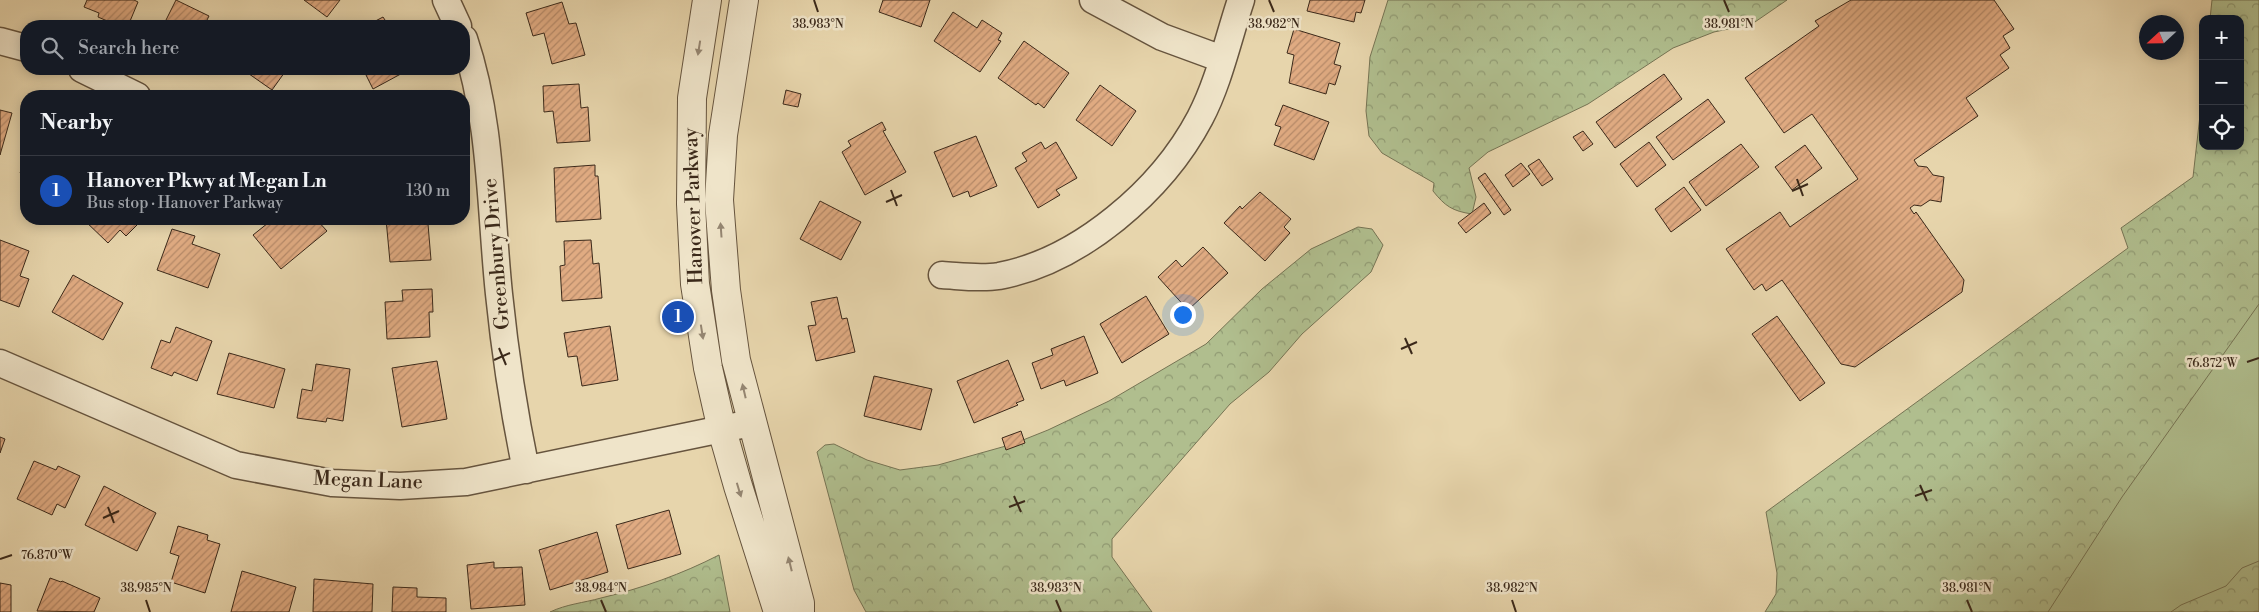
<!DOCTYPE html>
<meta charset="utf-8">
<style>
:root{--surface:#171b24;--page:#20242c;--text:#f1f3f6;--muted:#9ea1a6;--line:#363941;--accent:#b45309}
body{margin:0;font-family:"Libre Bodoni",serif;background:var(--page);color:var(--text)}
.controls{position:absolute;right:15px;top:15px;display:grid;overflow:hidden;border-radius:10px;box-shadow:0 2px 12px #0003}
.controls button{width:45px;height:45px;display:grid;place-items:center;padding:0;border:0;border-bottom:1px solid var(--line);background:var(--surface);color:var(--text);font:25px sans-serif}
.compass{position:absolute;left:2139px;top:15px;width:45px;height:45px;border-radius:50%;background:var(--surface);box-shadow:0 2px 12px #0003;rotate:248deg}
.you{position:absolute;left:1182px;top:314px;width:18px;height:18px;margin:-12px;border:4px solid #fff;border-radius:50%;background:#1a73e8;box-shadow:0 0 0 8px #1a73e833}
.badge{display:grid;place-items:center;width:32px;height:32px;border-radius:50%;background:var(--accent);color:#fff;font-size:16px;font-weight:700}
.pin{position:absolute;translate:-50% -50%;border:2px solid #fff;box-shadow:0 1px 5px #0006}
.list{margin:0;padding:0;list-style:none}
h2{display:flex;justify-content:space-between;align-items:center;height:65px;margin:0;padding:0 20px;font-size:21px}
h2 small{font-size:16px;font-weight:400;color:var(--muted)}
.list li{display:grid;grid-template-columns:32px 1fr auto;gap:15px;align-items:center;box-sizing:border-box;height:70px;padding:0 20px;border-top:1px solid var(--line)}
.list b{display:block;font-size:19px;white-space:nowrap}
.list p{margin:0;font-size:16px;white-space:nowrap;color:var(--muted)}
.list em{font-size:16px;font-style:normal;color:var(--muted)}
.icon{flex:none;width:28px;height:28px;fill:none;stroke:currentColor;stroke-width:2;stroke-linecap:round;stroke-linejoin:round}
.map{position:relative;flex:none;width:2259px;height:612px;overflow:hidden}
.search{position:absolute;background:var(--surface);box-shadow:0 2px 12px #0003;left:20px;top:20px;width:450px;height:55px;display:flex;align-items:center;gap:12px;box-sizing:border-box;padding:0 18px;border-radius:20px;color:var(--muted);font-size:19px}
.panel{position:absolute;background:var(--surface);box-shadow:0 2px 12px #0003;left:20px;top:90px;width:450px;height:135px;border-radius:20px}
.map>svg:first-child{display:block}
.green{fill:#b0be8e;stroke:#767454}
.forest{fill:url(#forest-crowns);stroke:#767454}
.building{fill:url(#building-hatch);stroke:#3b291a}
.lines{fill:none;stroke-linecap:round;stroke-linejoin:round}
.minor-casing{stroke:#66543e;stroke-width:29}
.tertiary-casing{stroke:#66543e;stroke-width:30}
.minor{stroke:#efe4c9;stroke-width:26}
.tertiary{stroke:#efe4c9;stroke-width:28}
.oneway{fill:#958672}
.ticks{fill:none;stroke:#3b291a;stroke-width:2}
.labels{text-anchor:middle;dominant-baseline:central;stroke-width:5;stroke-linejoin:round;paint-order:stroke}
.street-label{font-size:20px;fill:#3b291a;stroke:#efe4c9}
.ticks-label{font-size:12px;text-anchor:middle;fill:#3b291a;stroke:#efe4c9;stroke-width:5;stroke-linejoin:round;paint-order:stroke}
</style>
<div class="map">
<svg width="2259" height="612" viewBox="0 0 2259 612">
<defs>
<pattern id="forest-crowns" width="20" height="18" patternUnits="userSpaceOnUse" patternTransform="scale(1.25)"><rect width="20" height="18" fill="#b0be8e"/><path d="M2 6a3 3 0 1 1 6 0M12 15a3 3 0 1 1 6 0" fill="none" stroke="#909a73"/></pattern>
<pattern id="building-hatch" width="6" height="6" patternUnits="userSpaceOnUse" patternTransform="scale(1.25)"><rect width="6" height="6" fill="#e0ab82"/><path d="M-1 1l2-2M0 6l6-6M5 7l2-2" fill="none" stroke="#b78b6a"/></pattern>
</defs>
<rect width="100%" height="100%" fill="#e7d5ac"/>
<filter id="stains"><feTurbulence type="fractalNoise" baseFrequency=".004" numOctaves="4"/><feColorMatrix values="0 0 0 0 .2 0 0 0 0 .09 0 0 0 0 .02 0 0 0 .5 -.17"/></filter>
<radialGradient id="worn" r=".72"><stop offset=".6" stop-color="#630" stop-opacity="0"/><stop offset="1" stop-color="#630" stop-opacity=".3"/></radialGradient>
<path class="green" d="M2259 277V612H2025Z"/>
<path class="forest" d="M1388 0H1787L1752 24 1714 32 1673 48 1588 104 1488 152 1469 168 1476 197 1472 214C1452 211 1445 206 1433 191L1434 183 1382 153 1369 136 1366 111 1370 57Z
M2212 0H2259V304L2122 497 2048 612H1765L1776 594 1777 573 1766 512 2128 248 2121 228 2193 177 2203 89V146H2240V19H2210Z
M1358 227 1372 229 1383 245 1371 272 1302 334 1269 372 1230 404 1112 539V557L1152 612H866L854 590 817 452 825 445 834 444 867 460 900 470 938 465 1013 444 1048 430 1109 401 1206 344 1262 289 1311 249Z
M719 555 730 612H550C567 604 583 603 601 598 643 588 682 574 719 555Z
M2259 561V612H2171L2181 605 2226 586 2242 568Z"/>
<path class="building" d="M87 0H134L138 2 128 26H119L98 17 99 13 84 7Z
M176 0 209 16 204 26H163Z
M304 0H340L327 17Z
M883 0H930L921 27 879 12Z
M1310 0H1365L1361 13 1356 12 1354 22 1307 11Z
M1851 0H1994L2014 29 2003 36 2010 48 2000 55 2009 68 1966 98 1978 116 1914 160 1918 166 1927 167 1933 175 1944 177 1941 202 1930 200 1921 206 1914 205 1910 208 1914 214 1916 212 1964 280 1962 292 1855 367 1841 364 1782 280 1766 291 1762 284 1754 290 1726 249 1780 212 1790 227 1858 179 1812 114 1784 133 1745 78 1819 26 1815 21Z
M562 2 569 24 576 23 585 55 552 64 544 33 533 36 526 13Z
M953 12 977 28 982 20 1002 33 998 40 1001 41 980 72 934 41Z
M383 17 389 26H366Z
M1294 29 1340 43 1334 64 1341 66 1335 85 1329 83 1326 94 1289 83 1294 55 1287 53Z
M1024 41 1069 73 1044 108 1038 103 1036 105 998 78Z
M242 69H287L272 90Z
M363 69H410L373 89Z
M1664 74 1682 99 1615 148 1596 122Z
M579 84 581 108 588 107 590 141 557 143 553 111 544 112 543 86Z
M1100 85 1136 111 1112 146 1076 120Z
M786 90 801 94 798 107 783 104Z
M1708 99 1725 122 1673 160 1656 137Z
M1283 105 1329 122 1314 160 1274 145 1281 127 1275 125Z
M0 110 12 113 0 155Z
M882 122 886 130 883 131 906 172 865 195 842 152 851 146 848 141Z
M1583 131 1593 144 1583 151 1573 137Z
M976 136 997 186 970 197 968 191 953 197 934 152Z
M1041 142 1045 149 1056 142 1077 178 1056 190 1060 195 1038 208 1015 168 1027 161 1022 153Z
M1649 142 1666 165 1637 187 1620 164Z
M1741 144 1759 167 1706 206 1689 182Z
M1805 145 1822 168 1792 190 1775 167Z
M1539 159 1553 179 1542 186 1528 166Z
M26 160V176L20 173Z
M1521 163 1530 174 1513 187 1505 175Z
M595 165V176H598L601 219 556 222 554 168Z
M1485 173 1511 210 1504 215 1478 178Z
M1684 187 1701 210 1671 232 1655 209Z
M1260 192 1291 219 1284 227 1290 233 1265 261 1224 223 1240 206 1242 209Z
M820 201 861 222 841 260 800 239Z
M1484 203 1491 213 1466 233 1458 223Z
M83 219H143L126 236 120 230 108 243Z
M273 219H316L327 231 281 269 253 235Z
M386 219H432V224H428L431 260 390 262Z
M172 229 195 236 192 244 220 254 208 288 157 270Z
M0 240 29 251 20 276 29 279 19 307 0 300Z
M591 240 593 264 599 263 602 298 562 301 560 266 565 265 564 241Z
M1203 247 1228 273 1188 310 1158 277 1176 260 1182 267Z
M73 275 123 303 103 340 52 312Z
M432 289 433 312H429L430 337 387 339 385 302 403 301 402 290Z
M1146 296 1169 334 1122 363 1100 324Z
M837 297 842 319 847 318 855 352 816 361 808 326 816 325 811 302Z
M1777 316 1825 383 1800 401 1752 334Z
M610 326 618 380 582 386 577 356 568 357 564 333Z
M176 327 212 341 197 381 174 372 172 376 151 368 161 340 170 343Z
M1084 336 1098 373 1066 386 1064 380 1041 389 1032 363 1053 355 1051 349Z
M229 353 285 369 274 408 217 394Z
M1008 360 1024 400 1016 403 1018 405 974 423 957 381Z
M437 361 447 419 402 427 392 368Z
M316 364 350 369 343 421 327 418 326 422 297 418 302 389 312 391Z
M874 376 932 389 921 430 864 416Z
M1021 431 1025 443 1006 450 1002 438Z
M0 437 5 439 0 453Z
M34 461 56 470 58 466 80 476 65 508 57 504 52 515 17 499Z
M104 486 156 513 137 551 85 525Z
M669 510 681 554 628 569 616 525Z
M178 526 208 535 207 540 220 544 205 593 171 582 179 556 170 553Z
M597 532 608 572 550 590 539 550Z
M494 562V568L522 567 525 605 471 609 467 565Z
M242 571 296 587 289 612H231Z
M50 578 61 582 62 581 100 598 94 612 37 611Z
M314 579 373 584 372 612H313Z
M0 583 11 585V612H0Z
M393 587 417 588V597L446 598V612H392Z"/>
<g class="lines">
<g class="minor-casing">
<path id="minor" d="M446 0 458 26
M1093 0 1162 37 1222 59
M464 39C492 122 490 208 499 294 505 353 514 412 526 470
M0 41 26 48
M82 69 137 96
M942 275C960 276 980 279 999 276 1080 261 1162 190 1200 118 1219 82 1228 39 1241 0
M0 363 236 465 332 483 400 486 466 482 751 423"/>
</g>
<g class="tertiary-casing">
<path id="tertiary" d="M707 0 692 98 691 204 695 284 708 368 722 430 738 486 778 612
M744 0 723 135 719 200 726 290 736 360 800 603V612"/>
</g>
<use href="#minor" class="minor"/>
<use href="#tertiary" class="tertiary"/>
</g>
<defs><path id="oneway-solid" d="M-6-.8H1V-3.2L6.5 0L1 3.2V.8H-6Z" transform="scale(1.25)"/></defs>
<g class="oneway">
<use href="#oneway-solid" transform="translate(699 48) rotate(99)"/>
<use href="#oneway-solid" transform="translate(721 230) rotate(-94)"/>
<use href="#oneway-solid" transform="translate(702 332) rotate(81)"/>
<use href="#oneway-solid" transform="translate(744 391) rotate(-103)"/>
<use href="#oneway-solid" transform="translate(739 490) rotate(73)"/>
<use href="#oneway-solid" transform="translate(790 564) rotate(-104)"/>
</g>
<path class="ticks" d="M814 0 818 12M1269 0 1274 12M1724 0 1729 12M1797 179 1803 196M891 190 897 206M1792 191 1808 184M886 202 902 195M1405 338 1412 354M499 348 506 365M1401 349 1417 342M494 360 510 353M2247 362 2259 358M1920 485 1927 501M1014 496 1021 512M1915 496 1932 490M108 507 114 523M1009 507 1025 501M103 518 119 511M0 559 12 555M146 600 150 612M601 600 606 612M1056 600 1061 612M1512 600 1516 612M1967 600 1972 612"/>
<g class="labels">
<g class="street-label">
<text transform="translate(694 206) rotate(-92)">Hanover Parkway</text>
<text transform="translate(497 254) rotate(-95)">Greenbury Drive</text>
<text transform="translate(368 481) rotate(2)">Megan Lane</text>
</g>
</g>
<g class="ticks-label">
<text x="818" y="28">38.983°N</text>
<text x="1274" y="28">38.982°N</text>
<text x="1729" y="28">38.981°N</text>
<text x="2212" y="367">76.872°W</text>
<text x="47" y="559">76.870°W</text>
<text x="146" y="592">38.985°N</text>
<text x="601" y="592">38.984°N</text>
<text x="1056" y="592">38.983°N</text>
<text x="1512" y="592">38.982°N</text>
<text x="1967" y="592">38.981°N</text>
</g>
<rect width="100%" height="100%" filter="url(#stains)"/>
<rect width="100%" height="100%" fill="url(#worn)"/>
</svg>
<div class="controls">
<button>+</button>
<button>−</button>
<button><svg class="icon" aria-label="locate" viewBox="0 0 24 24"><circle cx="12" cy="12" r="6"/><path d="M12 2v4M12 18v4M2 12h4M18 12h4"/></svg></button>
</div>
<svg class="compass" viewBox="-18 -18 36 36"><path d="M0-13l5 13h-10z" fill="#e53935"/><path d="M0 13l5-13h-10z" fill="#9ea1a6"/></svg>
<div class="you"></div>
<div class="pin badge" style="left:678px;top:317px;background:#1a4fb4">1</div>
<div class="search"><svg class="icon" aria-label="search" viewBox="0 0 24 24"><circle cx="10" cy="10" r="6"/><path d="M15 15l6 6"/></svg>Search here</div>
<section class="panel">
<h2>Nearby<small></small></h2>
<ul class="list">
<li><span class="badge" style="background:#1a4fb4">1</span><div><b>Hanover Pkwy at Megan Ln</b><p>Bus stop · Hanover Parkway</p></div><em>130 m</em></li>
</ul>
</section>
</div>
